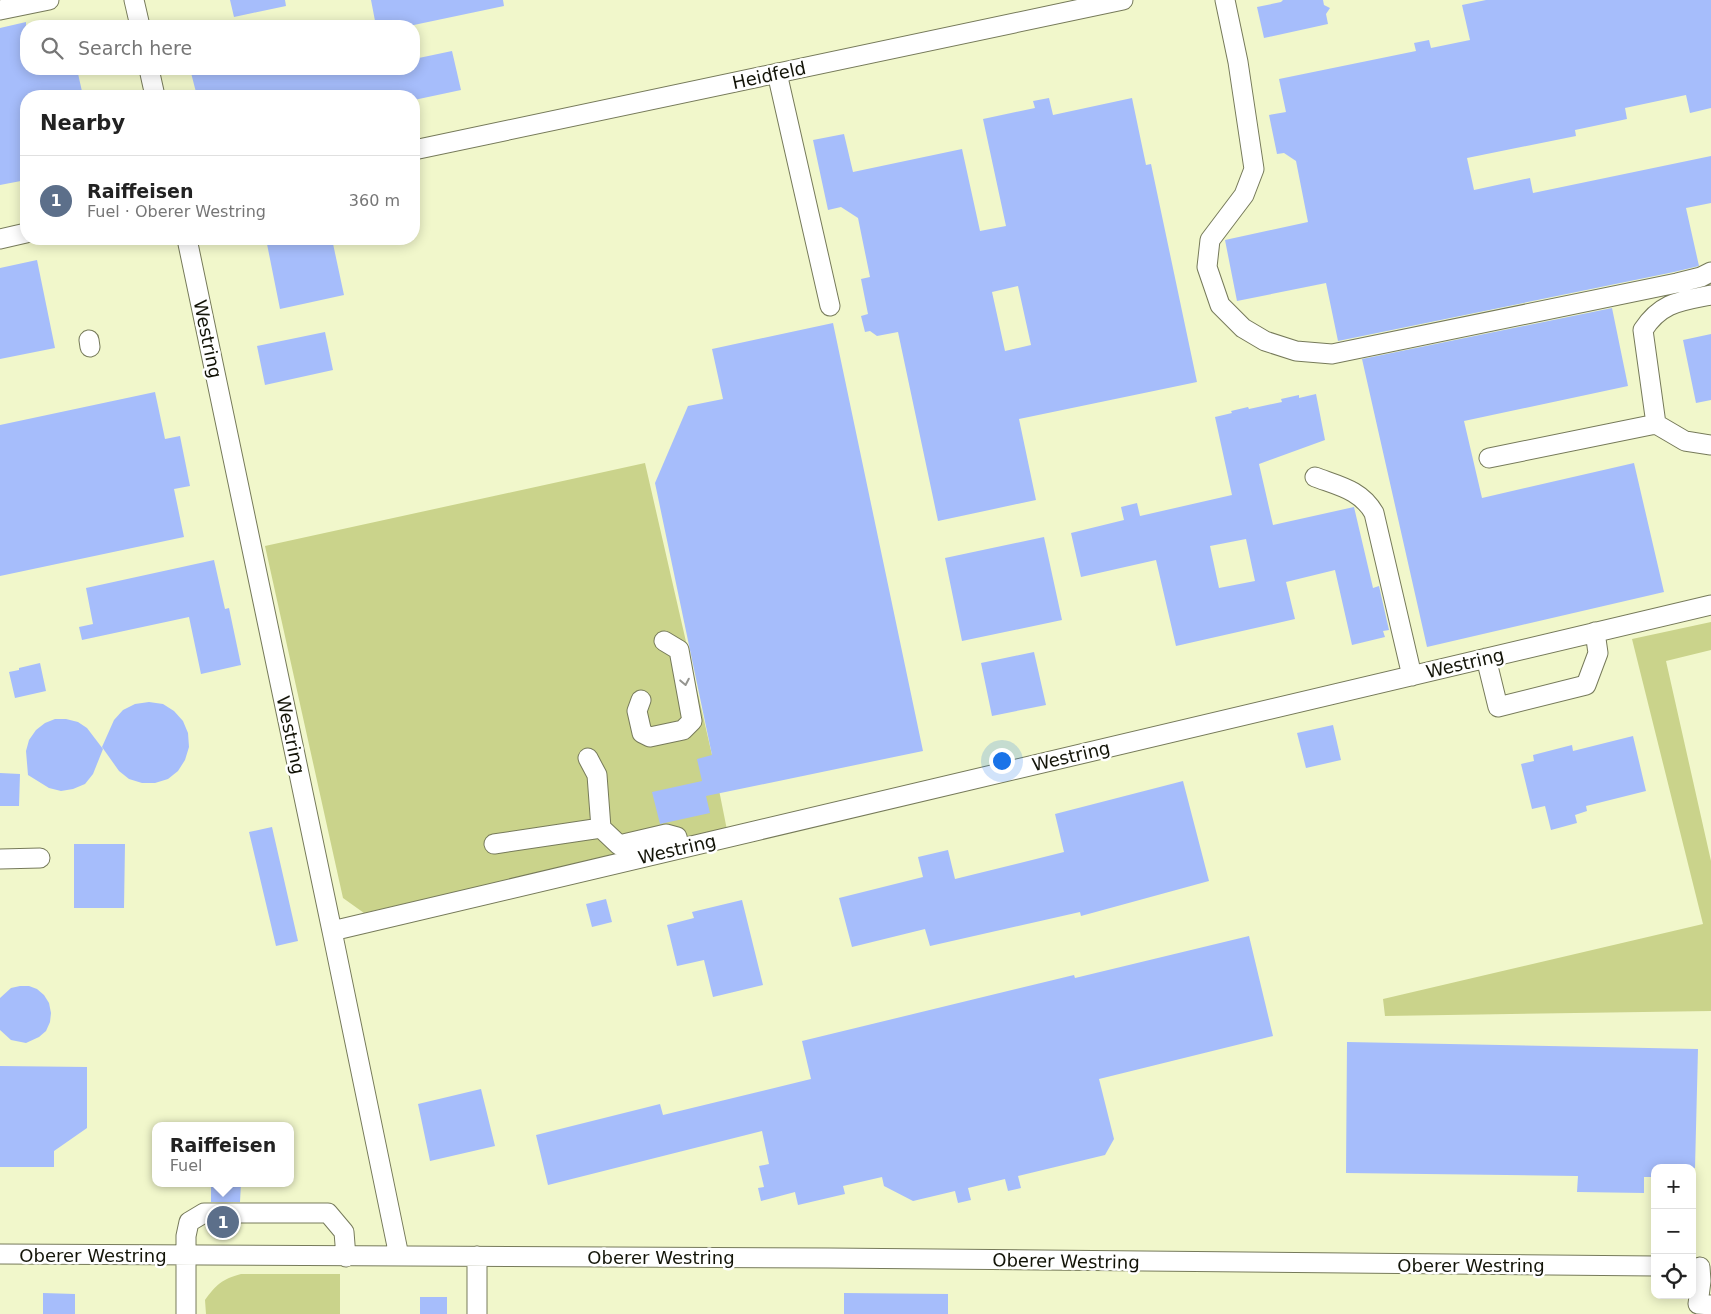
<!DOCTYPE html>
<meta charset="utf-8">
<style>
:root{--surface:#fff;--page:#f2f2f2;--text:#222;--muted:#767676;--line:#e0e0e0;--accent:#0f766e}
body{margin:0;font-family:"DejaVu Sans",sans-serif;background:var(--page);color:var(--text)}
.controls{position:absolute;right:15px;bottom:15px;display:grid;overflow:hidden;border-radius:10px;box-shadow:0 2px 12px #0003}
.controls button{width:45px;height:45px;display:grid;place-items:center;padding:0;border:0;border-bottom:1px solid var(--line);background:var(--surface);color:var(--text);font:25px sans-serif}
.you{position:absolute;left:1001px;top:760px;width:18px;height:18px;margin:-12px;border:4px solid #fff;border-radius:50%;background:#1a73e8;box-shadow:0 0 0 8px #1a73e833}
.badge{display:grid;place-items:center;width:32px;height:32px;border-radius:50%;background:var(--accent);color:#fff;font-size:16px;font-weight:700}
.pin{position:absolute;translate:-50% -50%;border:2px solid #fff;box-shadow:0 1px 5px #0006}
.popup{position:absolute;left:152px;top:1122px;width:142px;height:65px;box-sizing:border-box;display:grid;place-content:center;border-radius:10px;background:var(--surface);filter:drop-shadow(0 1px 4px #0005);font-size:16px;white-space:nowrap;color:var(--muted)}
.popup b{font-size:19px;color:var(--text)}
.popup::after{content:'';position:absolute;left:50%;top:100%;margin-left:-10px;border:10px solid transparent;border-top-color:var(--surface)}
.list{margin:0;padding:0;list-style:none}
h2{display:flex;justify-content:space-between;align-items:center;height:65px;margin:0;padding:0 20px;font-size:21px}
h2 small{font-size:16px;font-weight:400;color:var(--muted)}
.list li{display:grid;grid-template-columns:32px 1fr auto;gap:15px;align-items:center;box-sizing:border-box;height:90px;padding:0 20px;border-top:1px solid var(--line)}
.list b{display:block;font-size:19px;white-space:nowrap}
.list p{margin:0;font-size:16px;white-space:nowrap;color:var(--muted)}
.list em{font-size:16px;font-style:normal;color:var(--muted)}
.icon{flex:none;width:28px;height:28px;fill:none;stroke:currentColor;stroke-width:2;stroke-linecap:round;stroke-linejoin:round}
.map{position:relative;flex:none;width:1711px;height:1314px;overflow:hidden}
.search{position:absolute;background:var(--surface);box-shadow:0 2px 12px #0003;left:20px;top:20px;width:400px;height:55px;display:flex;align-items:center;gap:12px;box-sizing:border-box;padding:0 18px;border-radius:20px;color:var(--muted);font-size:19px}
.panel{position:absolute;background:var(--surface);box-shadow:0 2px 12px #0003;left:20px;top:90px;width:400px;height:155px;border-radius:20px}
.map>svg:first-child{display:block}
.built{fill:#f1f7cb;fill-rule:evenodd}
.green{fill:#cad38b}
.building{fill:#a6bdfb;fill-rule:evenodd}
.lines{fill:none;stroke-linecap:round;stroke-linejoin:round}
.minor-casing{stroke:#767a5a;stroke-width:21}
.minor{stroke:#fff;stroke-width:19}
.oneway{stroke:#959590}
.labels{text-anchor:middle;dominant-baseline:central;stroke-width:5;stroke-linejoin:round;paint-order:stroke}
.street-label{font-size:18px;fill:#131408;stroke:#fff}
</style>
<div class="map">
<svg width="1711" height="1314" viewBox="0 0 1711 1314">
<rect width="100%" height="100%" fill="#fbffe2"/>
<path class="built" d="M0 0H1711V1314H0ZM26 26H414V69H26ZM26 96H414V239H26ZM156 1126H290V1183H156ZM1655 1168H1692V1295H1655Z"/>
<path class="green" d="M645 463 712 755 727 830 364 913 343 898 265 546Z
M1711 622V650L1666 661 1711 861V1011L1385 1016 1383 999 1703 924 1632 639Z
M241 1274H340V1314H206L205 1300C216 1285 222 1279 241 1274Z"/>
<path class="building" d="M230 0H285L286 6 234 17Z
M371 0H503L504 6 409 26H376Z
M1283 0H1323L1324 5 1330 8 1326 14 1328 24 1264 38 1257 7 1281 2Z
M1486 0H1711V108L1690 113 1686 95 1625 108 1627 119 1575 130 1576 136 1467 158 1474 190 1530 178 1533 193 1711 156V203L1686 208 1699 266 1674 272 1338 341 1326 283 1237 301 1225 240 1308 222 1296 161 1284 153 1277 154 1269 115 1286 112 1279 79 1416 51 1414 43 1429 40 1431 48 1470 40 1462 5Z
M26 22V69H77L83 96H26V180L0 185V28Z
M452 51 461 90 414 100V96H197L190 69H347L348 73 368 69H414V59Z
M1049 98 1053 115 1132 98 1146 165 1151 164 1197 382 1019 419 1036 500 938 521 898 332 877 336 870 331 865 332 861 316 868 314 861 279 870 277 858 218 841 207 828 210 813 140 844 134 853 172 962 149 980 231 1006 226 983 119 1035 108 1033 101ZM1018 286 1031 345 1005 351 992 292Z
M266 239H332L344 295 280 309Z
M37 260 55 348 0 359V268Z
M1612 308 1628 386 1464 421 1482 498 1634 463 1664 592 1427 647 1362 359Z
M833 323 923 751 706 796 710 813 660 824 652 792 702 781 697 759 712 755 655 483 688 406 723 399 712 349Z
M325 332 333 370 265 385 257 346Z
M1711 334V400L1696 403 1683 340Z
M155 392 165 439 180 436 190 486 174 489 184 537 0 576V425Z
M1316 394 1325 440 1259 464 1273 525 1354 507 1373 588 1379 586 1389 630 1383 631 1385 637 1352 645 1335 570 1286 582 1295 619 1176 646 1156 560 1081 577 1071 533 1124 520 1121 507 1137 503 1140 516 1232 495 1215 417 1232 413 1231 411 1248 407 1249 409 1282 402 1281 399 1299 395V398ZM1246 539 1255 581 1219 588 1210 546Z
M1044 537 1062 620 962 641 945 558Z
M214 560 225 609 229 608 241 665 201 674 189 617 82 640 79 627 93 624 86 588Z
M1034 652 1046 705 992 716 981 663Z
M40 663 46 691 15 698 9 672 19 670V668Z
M149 702 163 704 174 711 183 721 188 733 189 747 185 760 178 771 168 779 155 783H142L129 779 119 771 102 747 114 720 123 710 135 704Z
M55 719H66L78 722 87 728 103 749 93 774 85 784 73 789 61 791 49 788 28 775 26 751 29 740 36 730 45 723Z
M1333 725 1341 760 1306 768 1297 733Z
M1633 736 1646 791 1586 806 1587 811 1575 815 1577 823 1551 830 1545 806 1532 809 1521 764 1534 761 1533 755 1572 745 1573 751Z
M0 773 20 774 19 806H0Z
M1183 781 1209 881 1081 916 1080 912 930 946 925 929 852 947 839 898 923 877 918 857 948 850 955 879 1064 852 1055 814Z
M272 827 298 941 276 946 249 832Z
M74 844H125L124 908H74Z
M606 899 612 922 592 927 586 904Z
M742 900 763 985 713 997 704 960 677 966 667 925 694 918 692 912Z
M1249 936 1273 1036 1099 1079 1114 1139 1105 1155 1018 1176 1021 1188 1008 1191 1005 1179 968 1188 971 1200 958 1203 955 1191 913 1201 884 1186 882 1177 843 1186 845 1194 798 1205 795 1192 761 1201 758 1188 764 1187 759 1166 769 1164 762 1131 548 1185 536 1135 660 1104 663 1115 811 1079 802 1041 1074 975 1075 978Z
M20 986H29L37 989 44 995 49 1003 51 1013 50 1022 46 1031 39 1037 26 1043 11 1040 0 1030V998L11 988Z
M1347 1042 1698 1049 1695 1168H1655V1177H1644V1193L1577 1192 1578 1176 1346 1173Z
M0 1066 87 1067V1128L54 1151V1167H0Z
M481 1089 495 1146 430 1161 418 1104Z
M211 1183H241L240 1202H211Z
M43 1293 75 1294V1314H43Z
M844 1293 948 1294V1314H844Z
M420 1297H447V1314H420Z"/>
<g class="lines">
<g class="minor-casing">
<path id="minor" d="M134 0 140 26
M1225 0 1238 62 1254 169 1244 195 1210 240 1207 267 1220 305 1243 328 1265 341 1296 351 1332 354 1677 283 1701 277 1711 272
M0 10 49 0
M149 69 155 96
M777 73 830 306
M414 150 1123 0
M0 239 26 233
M187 239 332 931 1711 605
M1711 295C1681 301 1661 302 1643 330L1656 424 1685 441 1711 445
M89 340 90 347
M1489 458 1656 424
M1315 477C1339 486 1361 490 1374 513L1412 676
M1486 658 1498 707 1586 685 1598 653 1595 632
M641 700 637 711 642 733 650 737 683 730 692 721 679 650 664 641
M588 758 597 775 601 828 619 845 666 834 677 837 680 848
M494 844 601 828
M0 859 40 858
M332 931 399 1256
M0 1254 829 1258 1655 1266
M1700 1267 1701 1281 1698 1304 1711 1305
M186 1314V1236L189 1222 204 1213H328L344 1232 346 1257
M477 1314V1256"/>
</g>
<use href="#minor" class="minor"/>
</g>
<defs><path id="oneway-chevron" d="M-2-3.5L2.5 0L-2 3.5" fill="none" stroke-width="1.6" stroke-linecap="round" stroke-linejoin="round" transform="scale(1.25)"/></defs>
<use class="oneway" href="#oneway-chevron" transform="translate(685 682) rotate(79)"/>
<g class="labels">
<g class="street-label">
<text transform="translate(769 75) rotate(-12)">Heidfeld</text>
<text transform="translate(208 339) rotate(78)">Westring</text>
<text transform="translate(1465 663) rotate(-13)">Westring</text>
<text transform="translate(291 735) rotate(78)">Westring</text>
<text transform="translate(1071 756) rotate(-13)">Westring</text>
<text transform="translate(677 849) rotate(-13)">Westring</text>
<text x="93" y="1255">Oberer Westring</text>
<text x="661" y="1257">Oberer Westring</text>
<text transform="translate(1066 1261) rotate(1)">Oberer Westring</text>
<text x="1471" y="1265">Oberer Westring</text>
</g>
</g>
</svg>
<div class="controls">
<button>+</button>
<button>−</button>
<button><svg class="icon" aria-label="locate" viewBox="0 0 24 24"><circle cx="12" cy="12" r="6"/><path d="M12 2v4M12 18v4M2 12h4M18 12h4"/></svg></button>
</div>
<div class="you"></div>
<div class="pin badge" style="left:223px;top:1222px;background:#5c6f8a">1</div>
<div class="popup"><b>Raiffeisen</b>Fuel</div>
<div class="search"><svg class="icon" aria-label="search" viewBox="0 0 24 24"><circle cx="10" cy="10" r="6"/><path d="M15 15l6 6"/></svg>Search here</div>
<section class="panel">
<h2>Nearby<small></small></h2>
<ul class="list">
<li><span class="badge" style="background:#5c6f8a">1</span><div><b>Raiffeisen</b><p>Fuel · Oberer Westring</p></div><em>360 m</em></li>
</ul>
</section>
</div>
